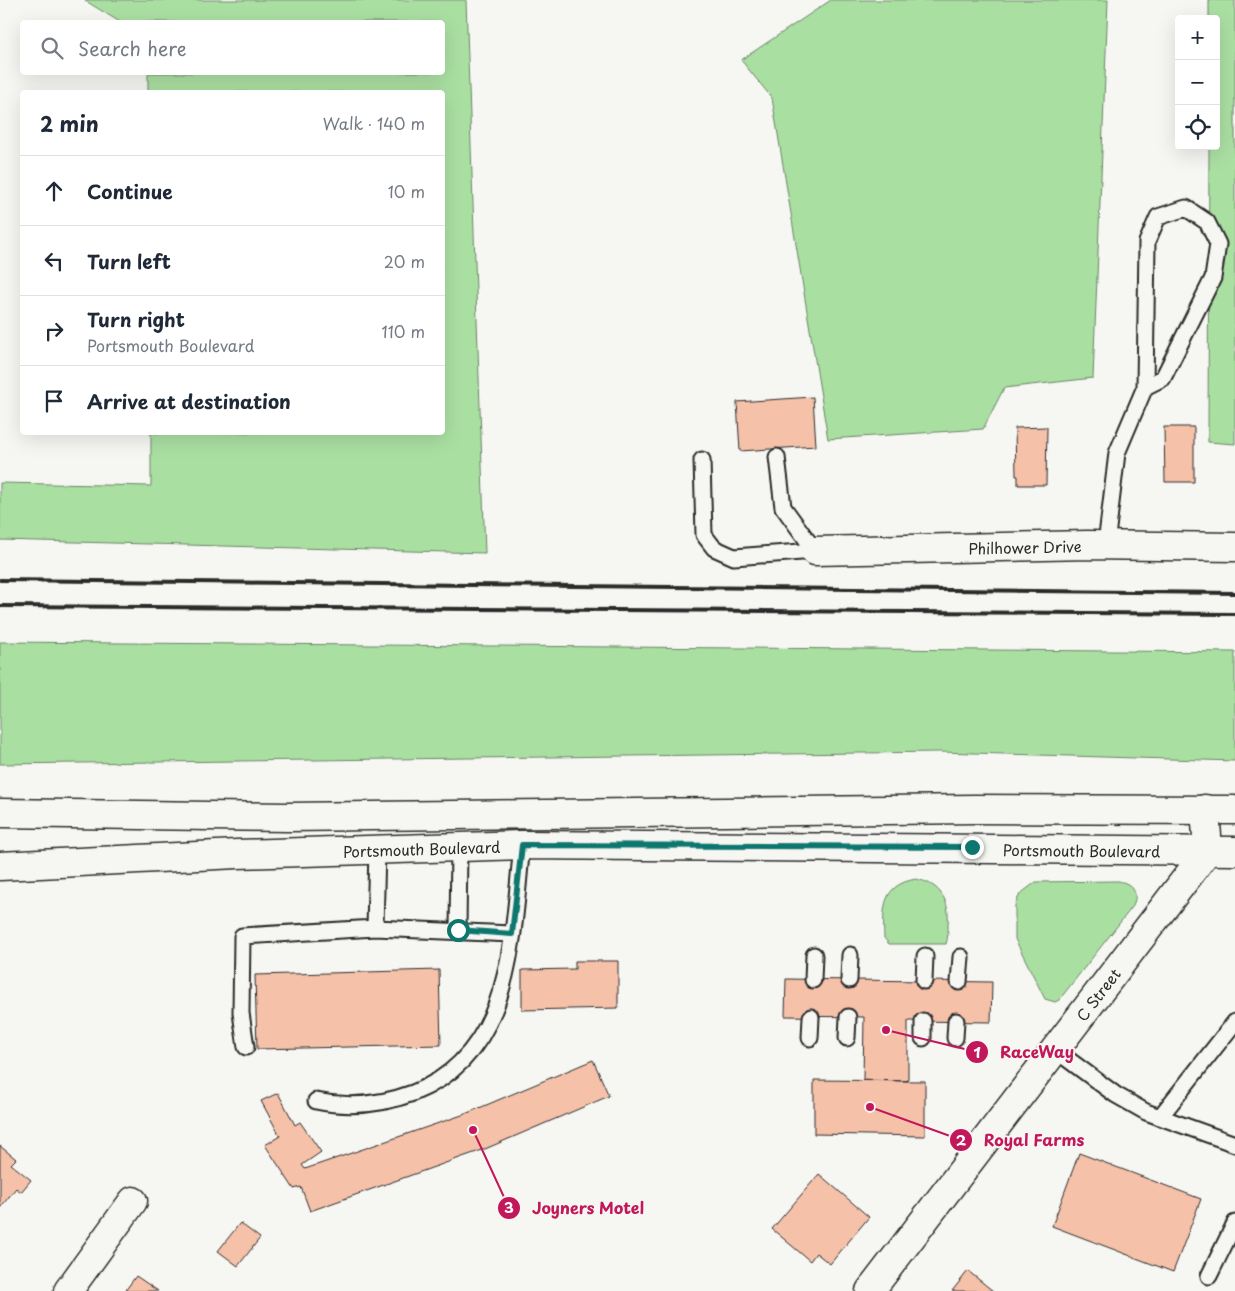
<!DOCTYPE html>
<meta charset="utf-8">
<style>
:root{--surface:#fff;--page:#f6f6f7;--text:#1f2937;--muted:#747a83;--line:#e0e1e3}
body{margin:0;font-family:"Playpen Sans",sans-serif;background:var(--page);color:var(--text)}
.controls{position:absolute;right:15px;top:15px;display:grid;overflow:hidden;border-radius:5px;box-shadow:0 5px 20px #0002}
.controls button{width:45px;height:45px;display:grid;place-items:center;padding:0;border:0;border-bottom:1px solid var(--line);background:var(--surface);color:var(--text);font:25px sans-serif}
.stop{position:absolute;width:15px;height:15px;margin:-11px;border:4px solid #0f766e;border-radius:50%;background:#fff}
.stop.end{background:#0f766e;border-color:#fff;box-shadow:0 1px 5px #0008}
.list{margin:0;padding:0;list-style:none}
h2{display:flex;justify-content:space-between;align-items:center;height:65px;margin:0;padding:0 20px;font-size:21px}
h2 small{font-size:16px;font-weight:400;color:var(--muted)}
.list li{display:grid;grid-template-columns:32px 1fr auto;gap:15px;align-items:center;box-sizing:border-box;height:70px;padding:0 20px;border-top:1px solid var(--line)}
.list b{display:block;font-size:19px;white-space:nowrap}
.list p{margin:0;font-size:16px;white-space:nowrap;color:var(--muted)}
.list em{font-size:16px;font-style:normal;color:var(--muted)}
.icon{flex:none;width:28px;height:28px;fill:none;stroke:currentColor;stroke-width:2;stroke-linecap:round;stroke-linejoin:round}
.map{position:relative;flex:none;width:1235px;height:1291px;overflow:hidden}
.search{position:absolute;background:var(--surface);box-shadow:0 5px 20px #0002;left:20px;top:20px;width:425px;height:55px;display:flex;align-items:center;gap:12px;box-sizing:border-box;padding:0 18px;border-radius:5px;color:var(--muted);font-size:19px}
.panel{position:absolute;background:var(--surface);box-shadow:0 5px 20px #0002;left:20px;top:90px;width:425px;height:345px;border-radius:5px}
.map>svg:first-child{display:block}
.green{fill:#aadfa2;stroke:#6a8566}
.building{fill:#f6c1a9;stroke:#2b2b2b}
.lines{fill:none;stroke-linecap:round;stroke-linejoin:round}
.lane-casing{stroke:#2b2b2b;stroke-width:19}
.street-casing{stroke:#2b2b2b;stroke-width:31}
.primary-casing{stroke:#2b2b2b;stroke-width:31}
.lane{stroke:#f6f6f2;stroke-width:15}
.street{stroke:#f6f6f2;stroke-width:28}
.primary{stroke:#f6f6f2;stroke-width:28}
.rail{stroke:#2b2b2b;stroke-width:4}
.route{stroke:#0f766e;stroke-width:6}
.labels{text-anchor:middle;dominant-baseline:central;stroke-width:4;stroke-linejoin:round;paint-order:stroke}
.street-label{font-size:15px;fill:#2b2b2b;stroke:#f6f6f2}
.leader{fill:none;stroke:#c2185b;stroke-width:2}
.callout-dot{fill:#c2185b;stroke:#f6f6f2;stroke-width:2}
.mark-label{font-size:15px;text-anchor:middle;font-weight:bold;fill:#fff}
.callout-label{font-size:16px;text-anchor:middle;font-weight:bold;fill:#c2185b;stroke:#f6f6f2;stroke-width:4;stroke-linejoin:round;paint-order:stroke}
</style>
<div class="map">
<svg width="1235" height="1291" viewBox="0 0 1235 1291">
<rect width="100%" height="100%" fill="#f6f6f2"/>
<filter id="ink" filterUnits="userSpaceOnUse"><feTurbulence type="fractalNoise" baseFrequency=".02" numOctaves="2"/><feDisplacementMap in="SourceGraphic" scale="10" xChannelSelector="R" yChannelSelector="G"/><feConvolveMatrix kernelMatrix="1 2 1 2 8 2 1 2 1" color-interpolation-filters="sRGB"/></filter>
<g filter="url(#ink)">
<path class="green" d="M84 0H466L485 553 0 540V483L151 486V433L442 432V92H148V73L442 72V22H120Z
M831 0H1108L1093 378 1004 388 983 429 828 439 772 98 741 60Z
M1209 0H1235V444L1208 442 1209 146H1216V19H1209Z
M0 642 1235 652V761L940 752 0 764Z
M916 879C941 884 950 901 948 925 948 931 948 938 946 944H889L884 938C883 909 881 885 916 879Z
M1118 881C1132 883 1139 892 1133 906L1059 1000 1055 1002 1045 999 1015 939V905L1020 894 1036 882Z"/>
<path class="building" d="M813 397 816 446 740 451 737 402Z
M1047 427 1046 485H1018V476H1016L1015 428Z
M1164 427H1194V482H1165Z
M575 961H618V1008L522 1010V970L575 969Z
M439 970 441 1045 257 1049 255 975Z
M786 979 992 982 991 1022 908 1021V1081L863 1080 864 1017 785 1016Z
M593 1060 609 1096 485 1149 310 1211 301 1187 294 1189 265 1145 280 1136 261 1101 278 1093 295 1125 300 1122 321 1152 302 1165 305 1169 465 1114Z
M814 1080 925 1081V1136L814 1134Z
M0 1146 16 1159 11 1164 31 1180 21 1192 16 1188 0 1208Z
M1079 1153 1201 1199 1173 1272 1052 1226Z
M819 1174 869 1217 830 1264 816 1253 810 1261 772 1229Z
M240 1223 260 1238 238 1266 218 1251Z
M968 1271 993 1291H952Z
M136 1276 158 1291H125Z"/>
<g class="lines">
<g class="lane-casing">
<path id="lane" d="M777 457 783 507 815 551
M702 460 704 535 714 548 734 557 815 551
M1106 545 1117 453 1145 387 1147 242 1158 217 1186 208 1207 222 1218 244 1213 278 1163 378 1145 387
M375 928 377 850
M458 931 459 847
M813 980 814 955
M849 980 850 955
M924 981 925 956
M959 982 961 957
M810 1038 811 1017
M847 1038 848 1017
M923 1038V1021
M955 1038 956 1021
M246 1047 241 1013 242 936 375 928 512 934
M1054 1049 1116 1095 1146 1112 1235 1144
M316 1101C349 1108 381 1105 413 1093 514 1054 512 936 522 845
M1160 1117 1235 1022
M1209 1276 1235 1223"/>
</g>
<g class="street-casing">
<g id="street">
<path id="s1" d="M815 551 1087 545 1235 547"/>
<path d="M68 1291 133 1201"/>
<path id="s2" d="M870 1291 1208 850 1205 809"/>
</g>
</g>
<g class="primary-casing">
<g id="primary">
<path d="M0 813 288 817 974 809 1235 810"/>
<path id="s3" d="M0 866 237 854 522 845 1235 851"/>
</g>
</g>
<use href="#lane" class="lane"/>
<use href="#street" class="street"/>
<use href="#primary" class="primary"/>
<path class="rail" d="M0 580 1235 593
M0 606 1235 614"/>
</g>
</g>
<g class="lines" filter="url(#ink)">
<path class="route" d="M458 930 512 934 522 845 972 847"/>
</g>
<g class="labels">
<g class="street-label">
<text stroke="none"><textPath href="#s1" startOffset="210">Philhower Drive</textPath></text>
<text stroke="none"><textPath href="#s3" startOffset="422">Portsmouth Boulevard</textPath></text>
<text stroke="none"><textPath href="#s3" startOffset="1082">Portsmouth Boulevard</textPath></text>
<text stroke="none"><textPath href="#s2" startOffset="374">C Street</textPath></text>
</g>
</g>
<path class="leader" d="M886 1030L977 1052M870 1107L961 1140M473 1130L509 1208"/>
<g class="callout-dot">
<circle cx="886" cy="1030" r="5"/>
<circle cx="870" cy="1107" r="5"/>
<circle cx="473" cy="1130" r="5"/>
<circle cx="977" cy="1052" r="12"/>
<circle cx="961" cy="1140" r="12"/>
<circle cx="509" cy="1208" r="12"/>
</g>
<g class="mark-label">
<text x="977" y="1058">1</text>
<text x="961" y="1146">2</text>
<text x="509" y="1213">3</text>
</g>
<g class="callout-label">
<text x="1037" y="1058">RaceWay</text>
<text x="1034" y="1146">Royal Farms</text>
<text x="588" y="1214">Joyners Motel</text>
</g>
</svg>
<div class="controls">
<button>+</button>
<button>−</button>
<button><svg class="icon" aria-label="locate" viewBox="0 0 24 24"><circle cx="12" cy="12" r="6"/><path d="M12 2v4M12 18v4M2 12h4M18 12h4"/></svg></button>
</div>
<div class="stop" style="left:458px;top:930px"></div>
<div class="stop end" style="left:972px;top:847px"></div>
<div class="search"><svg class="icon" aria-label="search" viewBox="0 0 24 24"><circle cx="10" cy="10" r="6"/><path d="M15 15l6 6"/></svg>Search here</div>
<section class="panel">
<h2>2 min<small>Walk · 140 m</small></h2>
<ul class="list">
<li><svg class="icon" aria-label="ahead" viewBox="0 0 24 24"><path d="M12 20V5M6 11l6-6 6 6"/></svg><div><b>Continue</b></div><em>10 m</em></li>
<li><svg class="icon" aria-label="left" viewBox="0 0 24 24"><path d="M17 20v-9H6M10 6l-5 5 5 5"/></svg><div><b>Turn left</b></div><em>20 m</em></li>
<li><svg class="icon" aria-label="right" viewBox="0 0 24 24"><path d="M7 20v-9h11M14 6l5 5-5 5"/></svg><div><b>Turn right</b><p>Portsmouth Boulevard</p></div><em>110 m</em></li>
<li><svg class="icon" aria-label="arrive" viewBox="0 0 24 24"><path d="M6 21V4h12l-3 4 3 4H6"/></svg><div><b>Arrive at destination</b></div></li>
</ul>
</section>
</div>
